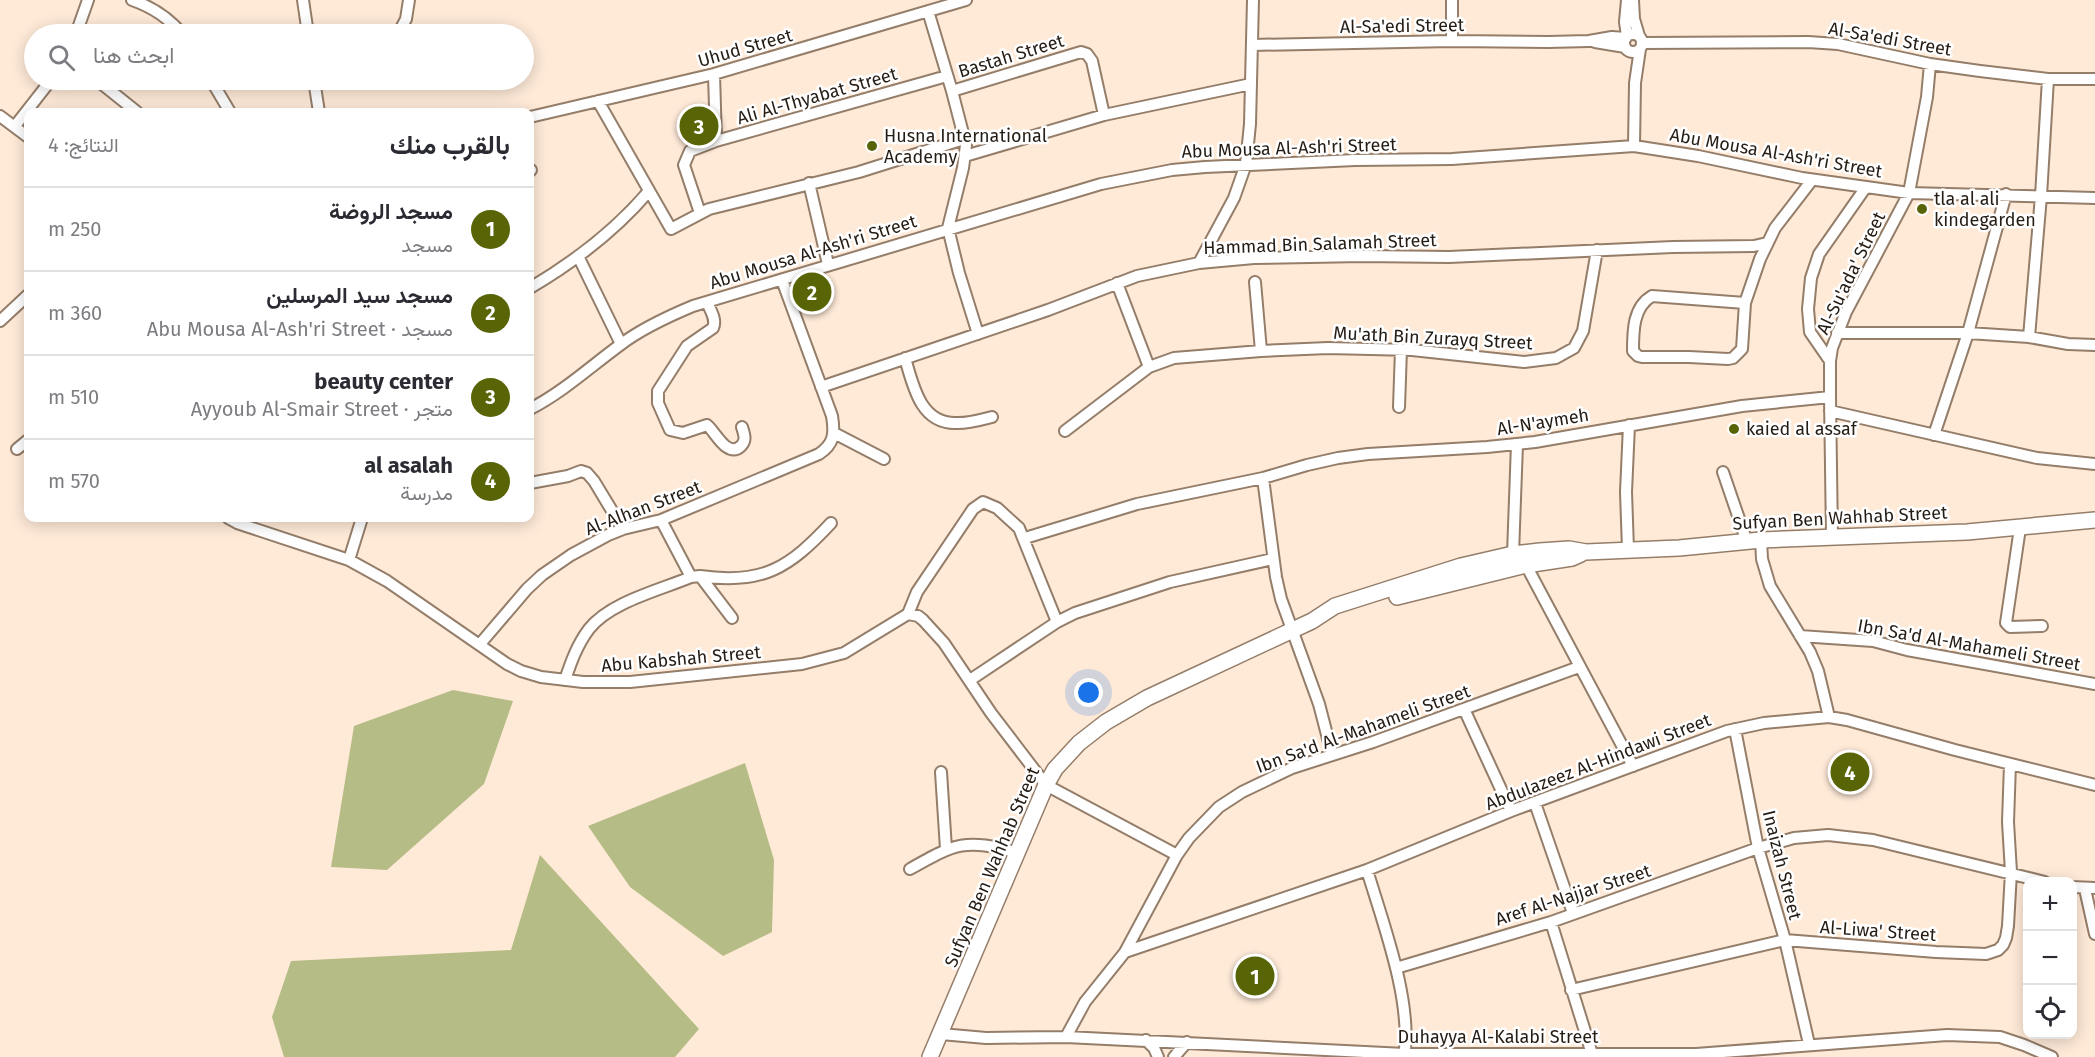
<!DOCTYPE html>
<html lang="ar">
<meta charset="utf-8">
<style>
:root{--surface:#fff;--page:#f2f2f3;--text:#2b2b33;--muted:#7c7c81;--line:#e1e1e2;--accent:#586406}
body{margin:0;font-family:"Fira Sans",Vazirmatn,sans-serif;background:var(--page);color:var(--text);direction:rtl}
.controls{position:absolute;right:18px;bottom:18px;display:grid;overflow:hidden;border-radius:12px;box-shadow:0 3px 15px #0003}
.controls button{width:54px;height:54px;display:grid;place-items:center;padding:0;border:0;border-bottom:2px solid var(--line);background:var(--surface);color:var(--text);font:30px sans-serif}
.you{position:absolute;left:1089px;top:693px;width:21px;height:21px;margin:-15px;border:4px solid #fff;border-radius:50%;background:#1a73e8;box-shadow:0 0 0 9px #1a73e833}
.badge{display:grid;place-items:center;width:39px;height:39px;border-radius:50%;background:var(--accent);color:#fff;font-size:20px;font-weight:700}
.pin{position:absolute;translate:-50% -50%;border:3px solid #fff;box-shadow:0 2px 6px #0006}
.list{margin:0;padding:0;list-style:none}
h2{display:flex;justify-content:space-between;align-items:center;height:78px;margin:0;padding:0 24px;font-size:26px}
h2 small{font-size:20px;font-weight:400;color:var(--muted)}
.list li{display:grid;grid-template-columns:39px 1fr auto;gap:18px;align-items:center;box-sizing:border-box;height:84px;padding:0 24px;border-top:2px solid var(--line)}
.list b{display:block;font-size:22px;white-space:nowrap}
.list p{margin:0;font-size:20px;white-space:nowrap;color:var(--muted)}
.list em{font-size:20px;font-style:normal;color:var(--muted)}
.icon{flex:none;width:33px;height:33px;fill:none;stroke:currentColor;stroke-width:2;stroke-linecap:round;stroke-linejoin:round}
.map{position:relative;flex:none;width:2095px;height:1057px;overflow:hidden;direction:ltr}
.search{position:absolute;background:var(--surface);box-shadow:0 3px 15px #0003;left:24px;top:24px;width:510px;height:66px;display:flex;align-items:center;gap:15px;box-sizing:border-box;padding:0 21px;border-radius:33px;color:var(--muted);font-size:22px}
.panel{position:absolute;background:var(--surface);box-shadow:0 3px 15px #0003;left:24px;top:108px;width:510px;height:414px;border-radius:12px;direction:rtl}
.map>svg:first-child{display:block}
.forest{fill:#b6bc85}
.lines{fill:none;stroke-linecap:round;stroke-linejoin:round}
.street-casing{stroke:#947d69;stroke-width:14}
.secondary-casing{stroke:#947d69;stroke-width:18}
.street{stroke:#fff;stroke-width:10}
.secondary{stroke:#fff;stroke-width:15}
.poi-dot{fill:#586406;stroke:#fff;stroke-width:2}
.labels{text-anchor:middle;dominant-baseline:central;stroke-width:5;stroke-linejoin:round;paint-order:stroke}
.street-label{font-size:18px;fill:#251c14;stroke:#fff}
.poi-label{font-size:18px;fill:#251c14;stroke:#fff;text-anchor:start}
</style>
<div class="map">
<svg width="2095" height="1057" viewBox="0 0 2095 1057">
<rect width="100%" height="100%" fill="#ffead8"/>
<path class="forest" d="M453 690 513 701 484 784 387 870 331 867 354 726Z
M745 763 774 860 772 932 723 956 630 887 588 826Z
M540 855 699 1029 675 1057H284L272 1017 291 961 511 950Z"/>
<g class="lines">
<g class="street-casing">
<path id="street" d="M132 0C152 7 169 18 182 34
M303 0 308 34
M1452 0V41
M1627 0 1625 22 1627 36
M1633 0 1634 19 1639 36
M928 11 952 91 966 145 963 168 948 228 959 273 978 334
M1624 43a9 9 0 1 1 18 0a9 9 0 1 1-18 0Z
M76 34 88 0
M398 34 406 19 409 0
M1595 42 1625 47
M1642 43 1808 42 1838 44 1930 64 1980 71 2048 79H2095
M1252 45 1452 41 1548 42 1589 41 1612 37 1626 38
M714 74 716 141
M97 80 137 112
M211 80 230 112
M314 80 319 112
M952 91 1081 52 1087 54 1092 61 1104 115
M598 101 671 229 709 209 859 172 964 139
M0 116 28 137
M530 117 714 74 966 0
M15 126 51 80
M1634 146 1635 83 1640 49
M965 156 1104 115 1251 84
M530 171 531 170
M809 183 828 264
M700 213 684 165 690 151 716 141 947 76
M578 256 621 344
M1199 263 1234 198 1246 164 1250 124 1253 0
M1255 282 1261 351
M1117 283 1149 367
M530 288C574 262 615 231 649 191
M707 302C710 310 717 319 713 328L687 346 658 391V403L670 430 683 433 707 425C715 431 727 459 741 446 747 440 744 434 742 427
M1745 303 1652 296C1633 307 1633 331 1633 351L1638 356 1642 357H1689L1728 359 1733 358 1742 349 1745 303 1760 259 1775 228 1812 180
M0 321 28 295
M1837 333H1968L2029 337 2068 344 2095 345
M2029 337 2041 196 2048 79
M905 358C913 385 920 423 955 423 967 424 980 420 992 417
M1830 361 1810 332 1808 309 1811 278 1819 254 1866 187
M821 387 1048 310 1137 276 1199 263 1254 258 1362 256 1449 257 1673 247 1754 246 1767 243
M1399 407 1401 349
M530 409C563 392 590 367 620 345 641 329 669 316 693 306L1101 184 1172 170 1205 167 1355 160 1452 159 1634 146 1698 156 1802 178 1909 193 2095 198
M1830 411 2037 458 2095 464
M1065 431 1149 367 1174 358 1261 351 1328 348 1412 350 1524 362 1556 358 1574 348 1583 331 1597 250
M834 433 884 459
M1934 435 1968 333 2006 194
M17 449 28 440
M1723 472 1747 542
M1263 478 1276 577 1281 599 1319 704 1332 754
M530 483 568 476 581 471 587 473 594 481 623 529
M228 518 237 523 349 560 387 581 507 664 521 671 541 677 583 682H630L802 664 844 653 908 614 918 616 923 620 944 643 991 713 1046 785 1177 855
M661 520 691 577
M2020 528 2006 623 2010 627 2042 626
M1832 537 1830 397V361L1832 348 1846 312 1909 193 1927 97 1930 64
M1025 538 1137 504 1263 478 1307 465 1338 458 1368 454 1487 447 1535 442 1742 406 1830 397
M1761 540 1762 559 1770 586 1810 652 1818 671 1829 717
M1628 549 1626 492 1629 425
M1513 554 1517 444
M349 560 362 518
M1526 565 1633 766
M700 576 732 618
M908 614 917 592 973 509 983 502 997 508 1019 528 1057 622
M1800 636 1873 641 1907 650 2095 684
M480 644 527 589 542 575 571 555 608 535 623 529 661 520 819 454C834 444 835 434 832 416L782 280
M565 680C571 662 577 645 589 629 610 602 660 590 691 577L700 576C763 585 789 568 831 523
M970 680 1057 622 1075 613 1170 582 1273 559
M1464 709 1511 811
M1735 729 1758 848 1785 940 1809 1044
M941 772 946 849
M1535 803 1573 913
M910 869C956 843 965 838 1018 853
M1367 870C1383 923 1413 1003 1404 1057
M2072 887 2095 888
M2085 889 2095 934
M1551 922 1592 1054
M1125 952 1367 870 1511 811 1727 731 1764 723 1829 717 1847 720 1955 750 2095 785
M1396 968 1551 922 1758 848 1794 838 1828 835 1873 840 2045 882
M1571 990 1785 940 1936 952 1986 954 1998 950 2003 945 2006 938 2008 926 2011 872 2008 822 2010 764
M941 1034 986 1038 1066 1037 1405 1054H1696L1947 1035 2000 1037 2024 1045 2052 1057
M1066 1037 1085 1002 1125 952 1177 855 1189 838 1219 807 1242 792 1292 768 1373 742 1579 667
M1146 1040 1154 1048 1158 1057
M1174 1057 1187 1042"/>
</g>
<g class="secondary-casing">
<path id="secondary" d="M1397 597 1526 565 1572 558 1581 554
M930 1057 1046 785 1055 769 1079 743 1106 722 1147 698 1312 621 1335 606 1461 566 1513 554 1540 551 1569 549 1586 552 1679 548 1761 540 1967 532 2095 520"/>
</g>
<use href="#street" class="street"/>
<use href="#secondary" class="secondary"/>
</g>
<g class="poi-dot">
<circle cx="872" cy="146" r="6"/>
<circle cx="1922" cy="209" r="6"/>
<circle cx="1734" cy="429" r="6"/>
</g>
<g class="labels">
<g class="street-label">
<text transform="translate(1402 26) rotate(-1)">Al-Sa'edi Street</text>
<text transform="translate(1890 39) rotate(10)">Al-Sa'edi Street</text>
<text transform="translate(745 48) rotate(-16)">Uhud Street</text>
<text transform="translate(1011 56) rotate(-17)">Bastah Street</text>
<text transform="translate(817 96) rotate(-16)">Ali Al-Thyabat Street</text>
<text transform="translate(1289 148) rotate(-2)">Abu Mousa Al-Ash'ri Street</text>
<text transform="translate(1776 153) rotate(10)">Abu Mousa Al-Ash'ri Street</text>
<text transform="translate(1320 244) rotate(-2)">Hammad Bin Salamah Street</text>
<text transform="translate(813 252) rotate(-17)">Abu Mousa Al-Ash'ri Street</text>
<text transform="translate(1851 273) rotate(-64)">Al-Su'ada' Street</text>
<text transform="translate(1433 338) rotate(3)">Mu'ath Bin Zurayq Street</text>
<text transform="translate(1543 422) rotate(-9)">Al-N'aymeh</text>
<text transform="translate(643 508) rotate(-21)">Al-Alhan Street</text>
<text transform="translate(1840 518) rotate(-3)">Sufyan Ben Wahhab Street</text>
<text transform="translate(1969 645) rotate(10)">Ibn Sa'd Al-Mahameli Street</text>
<text transform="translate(681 659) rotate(-5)">Abu Kabshah Street</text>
<text transform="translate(1363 729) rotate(-20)">Ibn Sa'd Al-Mahameli Street</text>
<text transform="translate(1598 762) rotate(-21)">Abdulazeez Al-Hindawi Street</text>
<text transform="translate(1782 865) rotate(76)">Inaizah Street</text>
<text transform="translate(992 867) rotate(-67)">Sufyan Ben Wahhab Street</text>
<text transform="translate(1573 895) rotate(-18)">Aref Al-Najjar Street</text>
<text transform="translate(1878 931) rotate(4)">Al-Liwa' Street</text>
<text x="1498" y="1037">Duhayya Al-Kalabi Street</text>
</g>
<g class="poi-label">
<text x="884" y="136">Husna International<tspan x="884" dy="21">Academy</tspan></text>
<text x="1934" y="199">tla al ali<tspan x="1934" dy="21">kindegarden</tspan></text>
<text x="1746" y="429">kaied al assaf</text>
</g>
</g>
</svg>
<div class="controls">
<button>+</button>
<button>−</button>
<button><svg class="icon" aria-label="locate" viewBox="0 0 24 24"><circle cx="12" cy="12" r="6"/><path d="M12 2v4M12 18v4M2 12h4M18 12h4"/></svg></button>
</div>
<div class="you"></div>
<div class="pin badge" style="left:1255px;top:976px">1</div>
<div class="pin badge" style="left:812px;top:292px">2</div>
<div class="pin badge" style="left:699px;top:126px">3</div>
<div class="pin badge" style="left:1850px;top:772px">4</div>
<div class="search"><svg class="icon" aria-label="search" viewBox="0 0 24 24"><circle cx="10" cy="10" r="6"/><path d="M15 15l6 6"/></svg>ابحث هنا</div>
<section class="panel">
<h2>بالقرب منك<small>النتائج: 4</small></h2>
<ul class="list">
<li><span class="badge">1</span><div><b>مسجد الروضة</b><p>مسجد</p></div><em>250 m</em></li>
<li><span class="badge">2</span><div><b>مسجد سيد المرسلين</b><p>مسجد · Abu Mousa Al-Ash'ri Street</p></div><em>360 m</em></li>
<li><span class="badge">3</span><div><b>beauty center</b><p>متجر · Ayyoub Al-Smair Street</p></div><em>510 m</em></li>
<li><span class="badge">4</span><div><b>al asalah</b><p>مدرسة</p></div><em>570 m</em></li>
</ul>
</section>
</div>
